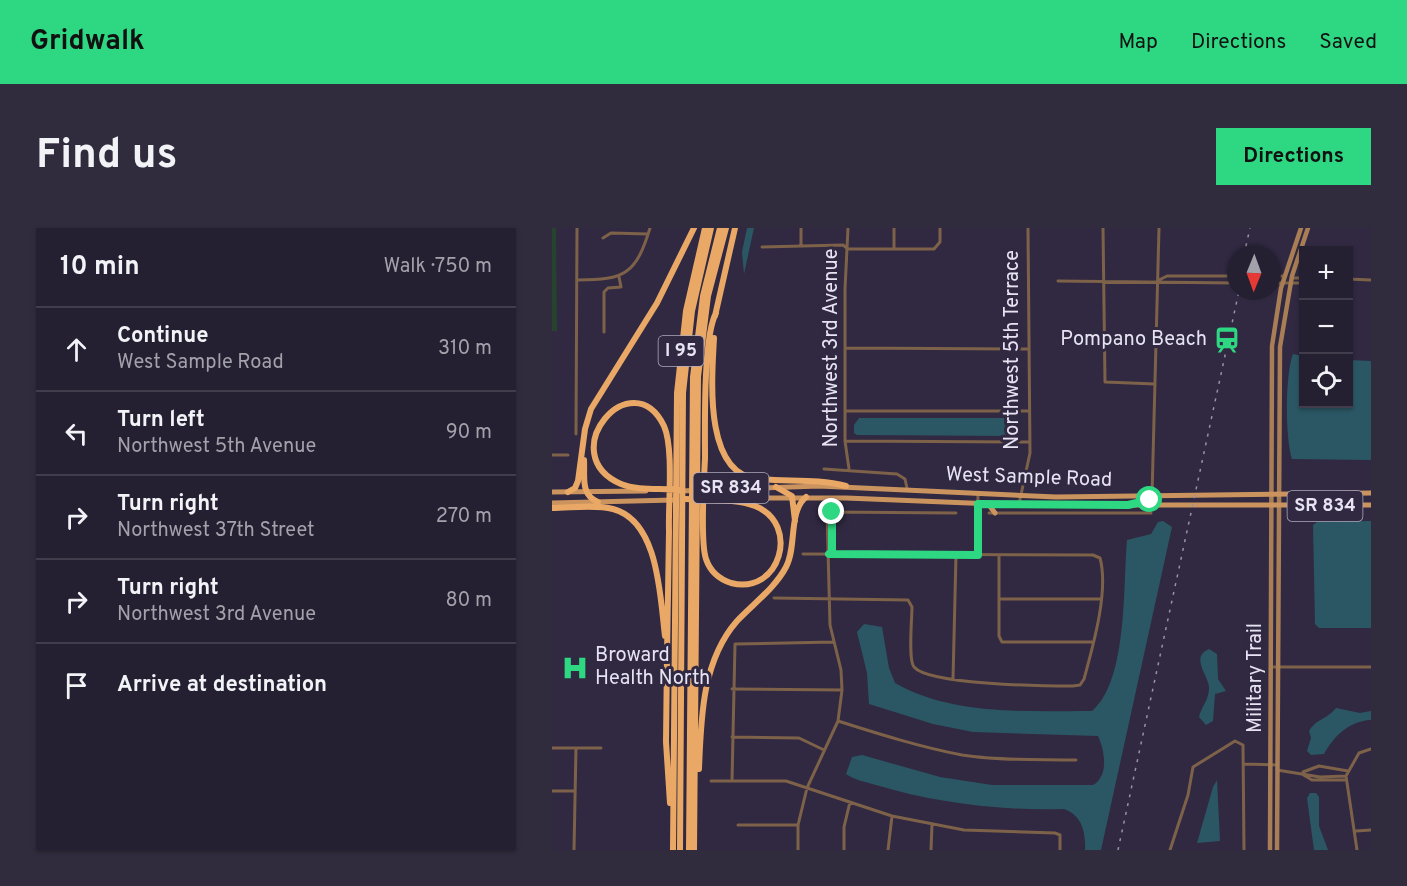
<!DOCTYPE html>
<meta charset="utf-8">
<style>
:root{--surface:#241f31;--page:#302c3d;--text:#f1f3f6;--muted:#a3a2ab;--line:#413d4d;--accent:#2ed883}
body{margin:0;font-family:Overpass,sans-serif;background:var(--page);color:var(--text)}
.controls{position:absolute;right:18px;top:18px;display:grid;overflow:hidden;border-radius:0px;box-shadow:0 2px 4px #0004}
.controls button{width:54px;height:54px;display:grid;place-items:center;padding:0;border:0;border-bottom:2px solid var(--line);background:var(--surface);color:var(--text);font:30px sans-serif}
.compass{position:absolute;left:675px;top:18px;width:54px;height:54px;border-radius:50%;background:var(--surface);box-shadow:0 2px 4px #0004;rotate:181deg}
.stop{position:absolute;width:18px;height:18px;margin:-14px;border:4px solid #2ed883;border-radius:50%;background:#fff}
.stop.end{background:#2ed883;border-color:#fff;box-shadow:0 2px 6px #0008}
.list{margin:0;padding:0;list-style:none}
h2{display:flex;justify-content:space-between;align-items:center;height:78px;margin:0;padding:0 24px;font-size:26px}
h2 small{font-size:20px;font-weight:400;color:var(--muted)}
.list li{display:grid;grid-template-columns:39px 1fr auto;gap:18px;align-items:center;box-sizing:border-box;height:84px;padding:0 24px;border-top:2px solid var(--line)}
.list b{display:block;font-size:22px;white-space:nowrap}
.list p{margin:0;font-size:20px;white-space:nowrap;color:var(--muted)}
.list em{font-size:20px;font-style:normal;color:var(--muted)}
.icon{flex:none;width:33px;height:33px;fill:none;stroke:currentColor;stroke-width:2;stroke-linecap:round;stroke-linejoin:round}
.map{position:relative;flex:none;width:819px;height:622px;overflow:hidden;border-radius:0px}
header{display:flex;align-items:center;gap:36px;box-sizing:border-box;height:84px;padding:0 30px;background:var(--accent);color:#111}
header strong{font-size:28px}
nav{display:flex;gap:33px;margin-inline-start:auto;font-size:21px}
.intro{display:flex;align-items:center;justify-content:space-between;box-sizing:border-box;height:144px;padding:0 36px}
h1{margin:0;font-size:42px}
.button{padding:15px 27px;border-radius:0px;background:var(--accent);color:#111;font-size:21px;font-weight:700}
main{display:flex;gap:36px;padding:0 36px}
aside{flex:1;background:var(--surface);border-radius:0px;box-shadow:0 2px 4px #0004}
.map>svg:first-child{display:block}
.green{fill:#26432e}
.water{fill:#2b5764}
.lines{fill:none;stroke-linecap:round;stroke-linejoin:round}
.street{stroke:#7d6249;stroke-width:3}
.secondary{stroke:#a97e56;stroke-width:4.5}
.primary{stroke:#cb945f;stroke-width:5}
.highway{stroke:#eaa866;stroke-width:6}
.rail{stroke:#9893a6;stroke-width:1.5;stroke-dasharray:3 6;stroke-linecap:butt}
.route{stroke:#2ed883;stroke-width:8}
.labels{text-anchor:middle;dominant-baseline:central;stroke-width:6;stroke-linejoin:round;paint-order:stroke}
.shield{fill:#302941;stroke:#b0abbe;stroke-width:1.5}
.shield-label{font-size:18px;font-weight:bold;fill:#e7e3f3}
.poi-label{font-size:20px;fill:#e7e3f3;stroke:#302941;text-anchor:end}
.street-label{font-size:20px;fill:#e7e3f3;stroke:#302941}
</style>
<header>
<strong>Gridwalk</strong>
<nav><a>Map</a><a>Directions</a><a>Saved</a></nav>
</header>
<div class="intro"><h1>Find us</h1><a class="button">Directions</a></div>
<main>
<aside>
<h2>10 min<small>Walk · 750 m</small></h2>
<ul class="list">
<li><svg class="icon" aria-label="ahead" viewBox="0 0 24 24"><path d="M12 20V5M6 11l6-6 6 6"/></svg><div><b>Continue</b><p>West Sample Road</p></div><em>310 m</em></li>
<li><svg class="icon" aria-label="left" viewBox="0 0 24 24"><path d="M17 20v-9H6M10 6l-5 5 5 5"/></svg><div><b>Turn left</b><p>Northwest 5th Avenue</p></div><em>90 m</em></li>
<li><svg class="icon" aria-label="right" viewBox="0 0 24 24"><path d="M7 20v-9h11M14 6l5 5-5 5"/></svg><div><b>Turn right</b><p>Northwest 37th Street</p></div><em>270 m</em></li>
<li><svg class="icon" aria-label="right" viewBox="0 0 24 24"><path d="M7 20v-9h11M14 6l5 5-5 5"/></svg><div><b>Turn right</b><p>Northwest 3rd Avenue</p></div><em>80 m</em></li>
<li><svg class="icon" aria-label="arrive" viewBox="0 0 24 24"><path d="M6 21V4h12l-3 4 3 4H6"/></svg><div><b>Arrive at destination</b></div></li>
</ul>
</aside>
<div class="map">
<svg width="819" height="622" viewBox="0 0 819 622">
<rect width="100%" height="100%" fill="#302941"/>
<path class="green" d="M0 0H4L5 103H0Z"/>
<path class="water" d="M195 0H202L192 46 190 24Z
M741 126 751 128 752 176H796L797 132 819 133V232L740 231C733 209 733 147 741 126Z
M307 190H463L467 192V204L460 208 305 207 302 205V197Z
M611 293 620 299 549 622H533C534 605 530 587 512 581 450 583 384 575 324 557 314 554 302 552 294 546L300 529 310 527 388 549 440 557H541C557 548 553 523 546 508L421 504 381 496 317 476 315 445 305 404 312 396 330 399 337 440 343 455C401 488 475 483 540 483 576 453 571 356 575 312L599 306 606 294Z
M819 293V400H767L763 396 761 297 765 294Z
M657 421 665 426 666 451 674 463 663 466 661 493 654 497 647 489C649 480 657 471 657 461 658 448 637 430 657 421Z
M784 480 808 485 819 483V492C797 493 782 508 772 526L759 527 755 523 759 510 757 503C765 490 773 493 784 480Z
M665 552 668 613 645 615 661 559Z
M758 565H764L767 569V598L776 622H762L755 570Z"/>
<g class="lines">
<path class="street" d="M296 0 293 61V213L297 241
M342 0V21
M551 0 553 154 603 156
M51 10 59 5 96 6
M249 17V0
M210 19 291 17 296 21H382L388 14V0
M720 48H733
M740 50H752
M796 51 819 52
M26 52C73 52 84 46 98 0
M607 52 615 48H684
M506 53 684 55
M720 55H752
M52 104V64L56 60 69 59 67 49
M293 120 476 121
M293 183H477
M24 206 25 0
M293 213 478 214
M0 227H16
M272 241 345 246 353 251 355 260
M588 275 595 274 600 268 607 0
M467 276 478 225 476 0
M437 285H599
M277 326 280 324V284
M425 327 426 266
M447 328V408L450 414H541
M222 370 356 372 360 379C360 390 356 432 362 439 377 457 495 458 521 458L528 457 532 451C541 418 557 363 548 330L541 327 251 326
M447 371H548
M719 439H819
M401 451 404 327
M180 461 290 462
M286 493C327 506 368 519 410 527 448 533 487 531 524 532
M180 509 247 510 272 522
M0 520H49
M691 536 725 537
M725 542 768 549 794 548 807 525 819 521
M751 544 767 538 796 543
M750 546 760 552H793
M794 548 805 622
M159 553H234L340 588 412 602 503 605 508 607V622
M180 553 183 416 282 414
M0 563H23
M186 597H246
M804 603 819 602
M22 622 24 520
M246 622V597L255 560 286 493 290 462 289 442 278 397 275 284 404 285
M292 622V599L298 574
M336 622 340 588
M379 622 380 596
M618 622 636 567 641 539 683 513 691 517 692 622"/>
<path class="secondary" d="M718 622 720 118 729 60 749 0
M725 622 728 119 740 48 756 0"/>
<path class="primary" d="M128 263 267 258 504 269 819 265
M0 264 94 263
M176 270H294L467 277H819
M0 275 122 272
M437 277 443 285"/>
<path class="highway" d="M163 88 183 0
M162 110C160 149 151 246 206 251 236 254 265 250 294 258
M32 232C33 248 28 267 46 274
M224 259 240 268 243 293
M16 264 23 260 26 253 33 201 39 181 105 75 142 0
M134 271C156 273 182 270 203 278 249 296 228 368 179 355 167 351 158 343 154 331 148 314 152 251 153 230 153 199 151 109 164 85
M0 280C19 280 42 276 61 281 107 293 108 369 113 408
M115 427 114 514 118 575
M115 428 117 303C116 278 122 220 112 198 80 132 0 226 69 256 86 263 109 260 128 262
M147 541C149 490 150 433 185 393 201 376 223 360 234 339 245 319 236 284 254 269
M121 622 125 165 134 83 153 0
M128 622 131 165 140 83 159 0
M137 622 141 149 151 68 168 0
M142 622 146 149 156 68 174 0"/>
<path class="rail" d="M692 27 698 0
M566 622 687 63"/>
</g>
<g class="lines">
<path class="route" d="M280 284V324L277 326 426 327V276L576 277 598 272"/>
</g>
<defs>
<g id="station-bare" transform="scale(2.07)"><path d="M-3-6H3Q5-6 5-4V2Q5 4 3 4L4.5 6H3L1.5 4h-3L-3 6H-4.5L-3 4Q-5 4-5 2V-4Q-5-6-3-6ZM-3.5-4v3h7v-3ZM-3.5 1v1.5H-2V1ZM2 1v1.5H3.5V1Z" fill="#2ed883" stroke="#302941" stroke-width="2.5" paint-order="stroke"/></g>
<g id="hospital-bare" transform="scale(2.07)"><path d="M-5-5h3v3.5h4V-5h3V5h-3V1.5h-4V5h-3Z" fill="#2ed883" stroke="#302941" stroke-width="2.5" paint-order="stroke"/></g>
</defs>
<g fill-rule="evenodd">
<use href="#station-bare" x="675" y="112"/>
<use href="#hospital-bare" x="23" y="440"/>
</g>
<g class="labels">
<g class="shield">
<rect x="106.5" y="108" width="45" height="30" rx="4.5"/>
<rect x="141.5" y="245" width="75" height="30" rx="4.5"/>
<rect x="735.5" y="263" width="75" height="30" rx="4.5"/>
</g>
<g class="shield-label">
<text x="129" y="123">I 95</text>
<text x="179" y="260">SR 834</text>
<text x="773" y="278">SR 834</text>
</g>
<g class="poi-label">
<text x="655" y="112">Pompano Beach</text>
<text x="43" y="428" text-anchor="start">Broward<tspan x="43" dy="23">Health North</tspan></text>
</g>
<g class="street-label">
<text transform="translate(280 120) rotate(-90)">Northwest 3rd Avenue</text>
<text transform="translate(461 122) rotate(-90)">Northwest 5th Terrace</text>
<text transform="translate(477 250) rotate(2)">West Sample Road</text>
<text transform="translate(704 450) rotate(-90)">Military Trail</text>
</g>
</g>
</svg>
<div class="controls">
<button>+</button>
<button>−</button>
<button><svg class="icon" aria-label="locate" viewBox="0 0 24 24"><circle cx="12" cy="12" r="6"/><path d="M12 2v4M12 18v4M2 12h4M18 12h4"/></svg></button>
</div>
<svg class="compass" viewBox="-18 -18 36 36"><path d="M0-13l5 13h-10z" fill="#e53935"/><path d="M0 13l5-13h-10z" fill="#a3a2ab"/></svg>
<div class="stop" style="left:598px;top:272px"></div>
<div class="stop end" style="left:280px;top:284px"></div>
</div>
</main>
